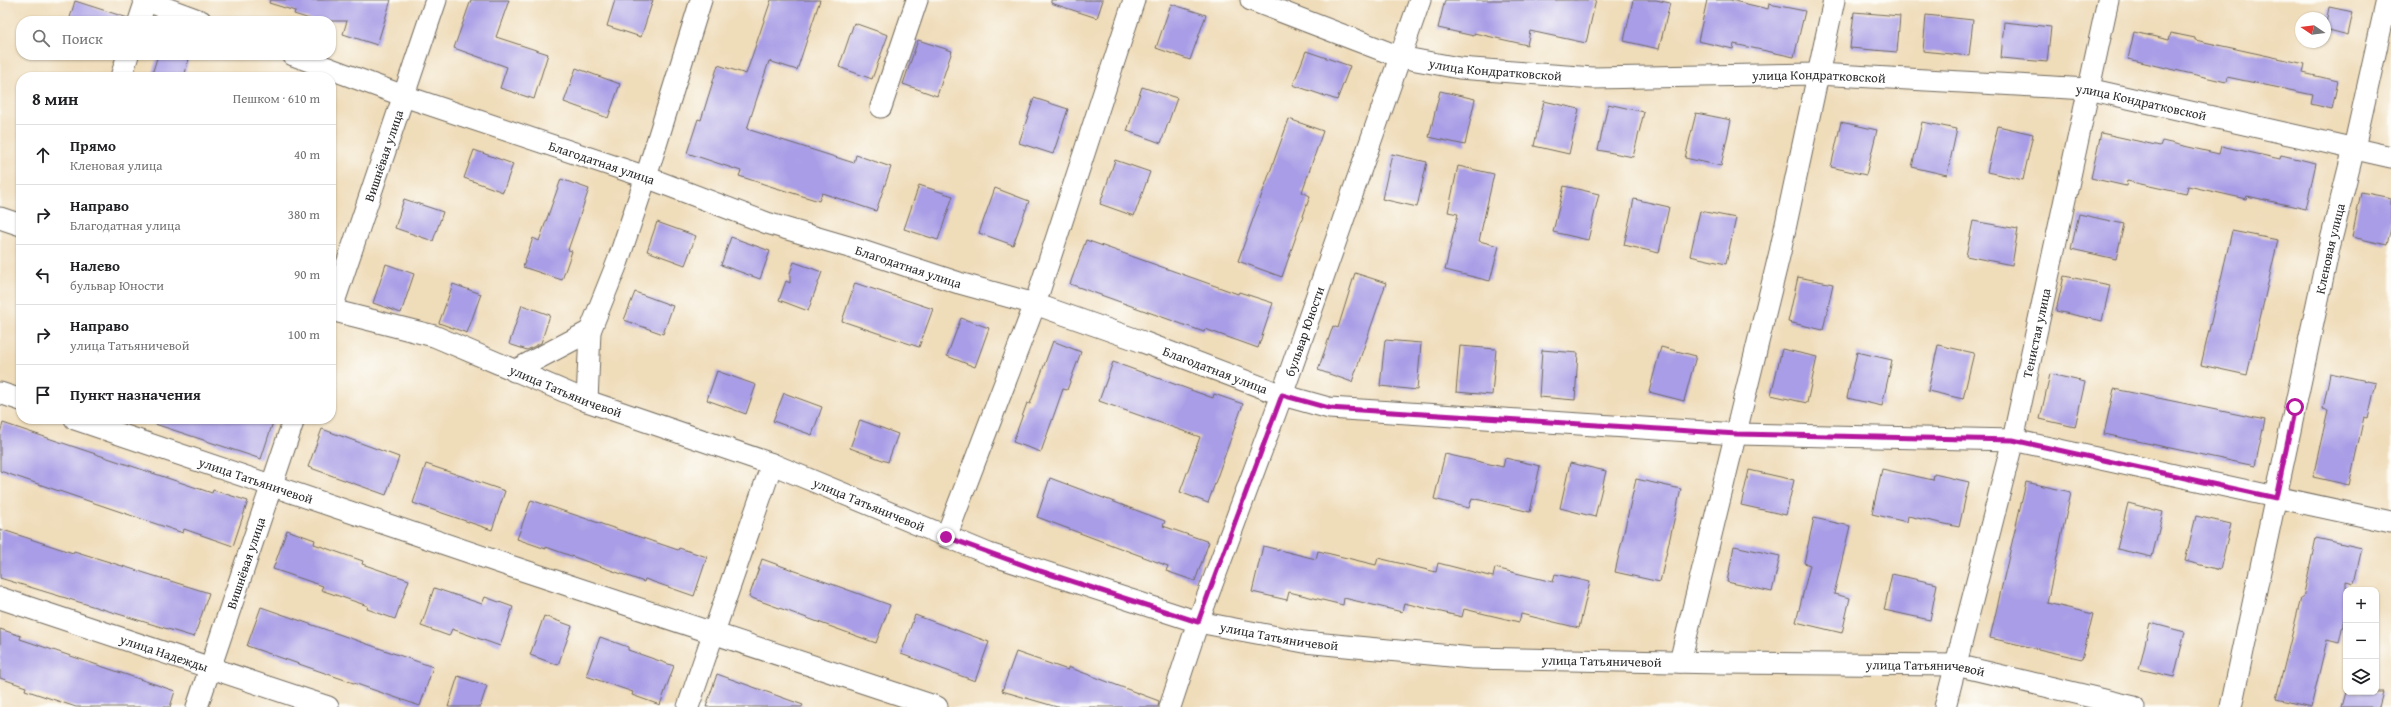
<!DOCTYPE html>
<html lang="ru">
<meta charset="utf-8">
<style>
:root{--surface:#fff;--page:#f2f2f2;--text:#202124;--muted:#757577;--line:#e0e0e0}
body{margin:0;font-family:"Gentium Book Plus",serif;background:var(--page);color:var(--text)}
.controls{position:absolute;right:12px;bottom:12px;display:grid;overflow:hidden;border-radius:8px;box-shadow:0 1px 3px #0004}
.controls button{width:36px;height:36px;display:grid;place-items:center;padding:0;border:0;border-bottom:1px solid var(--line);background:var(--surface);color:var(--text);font:20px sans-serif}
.compass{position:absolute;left:2295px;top:12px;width:36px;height:36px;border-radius:50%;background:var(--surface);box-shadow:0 1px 3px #0004;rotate:283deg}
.stop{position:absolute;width:12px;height:12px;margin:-9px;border:3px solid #b5179e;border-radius:50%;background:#fff}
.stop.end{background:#b5179e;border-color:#fff;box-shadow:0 1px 4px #0008}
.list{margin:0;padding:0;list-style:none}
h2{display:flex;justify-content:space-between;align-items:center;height:52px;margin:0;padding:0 16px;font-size:17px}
h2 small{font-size:13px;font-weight:400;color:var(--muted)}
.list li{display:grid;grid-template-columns:26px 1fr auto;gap:12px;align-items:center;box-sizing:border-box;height:60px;padding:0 16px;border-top:1px solid var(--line)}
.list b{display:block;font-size:15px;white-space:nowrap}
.list p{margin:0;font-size:13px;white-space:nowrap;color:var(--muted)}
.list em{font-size:13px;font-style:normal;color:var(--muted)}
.icon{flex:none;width:22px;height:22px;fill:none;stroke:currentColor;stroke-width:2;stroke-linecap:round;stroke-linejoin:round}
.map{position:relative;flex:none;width:2391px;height:707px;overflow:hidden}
.search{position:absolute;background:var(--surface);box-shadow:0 1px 3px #0004;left:16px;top:16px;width:320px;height:44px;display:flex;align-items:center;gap:10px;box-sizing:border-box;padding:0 14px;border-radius:16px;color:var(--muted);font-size:15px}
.panel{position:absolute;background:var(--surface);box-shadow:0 1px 3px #0004;left:16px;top:72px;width:320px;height:352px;border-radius:16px}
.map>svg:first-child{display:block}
.building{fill:#a89de6}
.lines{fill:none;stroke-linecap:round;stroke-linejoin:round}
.minor-casing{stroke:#70695d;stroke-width:23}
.minor{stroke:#fff;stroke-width:21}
.route{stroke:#b5179e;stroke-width:5}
.labels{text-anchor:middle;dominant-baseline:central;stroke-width:3;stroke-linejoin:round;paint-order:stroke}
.street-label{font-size:13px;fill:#2b2b2b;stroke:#fdfcf7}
</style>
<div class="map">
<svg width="2391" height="707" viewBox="0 0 2391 707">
<rect width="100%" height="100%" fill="#fdfcf7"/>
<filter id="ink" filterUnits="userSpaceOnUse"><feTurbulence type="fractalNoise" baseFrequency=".025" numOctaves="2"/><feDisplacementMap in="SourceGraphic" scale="8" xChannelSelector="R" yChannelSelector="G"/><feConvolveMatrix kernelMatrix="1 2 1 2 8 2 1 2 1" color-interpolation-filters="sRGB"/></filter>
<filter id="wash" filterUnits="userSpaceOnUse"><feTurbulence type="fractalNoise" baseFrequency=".012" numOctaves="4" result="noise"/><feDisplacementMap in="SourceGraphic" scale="16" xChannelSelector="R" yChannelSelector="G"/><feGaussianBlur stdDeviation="0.9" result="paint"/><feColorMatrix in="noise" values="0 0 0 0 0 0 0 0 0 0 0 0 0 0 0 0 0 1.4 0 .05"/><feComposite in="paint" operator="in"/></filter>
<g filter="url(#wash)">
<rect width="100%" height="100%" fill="#efdcb9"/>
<g id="blocks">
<path class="building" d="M270 0H391L377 45 343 34 347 21H316L294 14 295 11 269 3Z
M471 0H509L496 37 548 54 534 99 500 88 507 67 454 48Z
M615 0H653L641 37 607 26Z
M771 0H820L797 70 769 61 747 129 854 163 856 155 891 167 876 211 822 193 819 201 773 187 739 176 741 171 687 153 698 119 701 120 718 65 746 74Z
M1051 0H1103L1097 18 1051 3Z
M1445 0H1596L1586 43 1530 31 1527 45 1474 33V36L1438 28Z
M1633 0H1656L1670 3 1659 49 1624 41Z
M1707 0H1730L1768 9 1769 4 1805 11 1794 57 1734 44 1733 49 1698 41Z
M75 1 128 18 127 21H69Z
M1171 4 1206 15 1190 60 1156 48Z
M2329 7 2353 12 2348 35 2325 29Z
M1854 12 1900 16 1897 52 1850 48Z
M1926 15 1973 20 1969 56 1923 51Z
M2004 22 2051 27 2047 62 2001 58Z
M854 23 888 35 872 79 839 67Z
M2134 32 2169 40 2171 33 2195 38V40L2305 64 2303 73 2338 81 2332 109 2311 104 2313 95 2227 77 2226 82 2128 59Z
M918 40 952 51 937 96 903 84Z
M1306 51 1350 66 1337 100 1293 85Z
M158 55H190L184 77H162L152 74Z
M576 68 620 84 608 118 564 102Z
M1142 87 1177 98 1161 143 1127 131Z
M1440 91 1475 99 1465 145 1429 137Z
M1034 98 1068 109 1053 154 1019 143Z
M1544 101 1579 109 1569 154 1534 146Z
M1608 104 1644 112 1633 157 1598 150Z
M1696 113 1731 120 1721 166 1685 158Z
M1289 119 1323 131 1302 192 1310 196 1282 277 1238 261Z
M1841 122 1877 130 1866 175 1831 167Z
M1922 122 1957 129 1947 175 1912 167Z
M1998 126 2033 134 2023 180 1987 172Z
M2101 133 2160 146 2162 141 2219 154 2221 146 2280 159 2281 155 2316 163 2306 209 2247 196 2246 199 2188 186 2186 194 2127 181 2126 186 2091 178Z
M474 150 513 164 503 192 464 178Z
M1392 154 1427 162 1417 207 1382 199Z
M1115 160 1150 172 1134 216 1100 204Z
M1458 166 1494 174 1479 241 1499 246 1490 281 1445 270 1458 214 1448 212Z
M561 179 589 189 568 250 572 251 562 280 523 267 533 238 539 241Z
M919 185 953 196 938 240 904 229Z
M1564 186 1599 194 1588 240 1553 232Z
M995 188 1029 201 1013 245 979 233Z
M2361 192 2391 198V227L2387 245 2352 237Z
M404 199 443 212 433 241 395 228Z
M1634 199 1669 207 1659 253 1624 245Z
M1700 211 1736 218 1726 264 1690 256Z
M2079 214 2124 224 2116 259 2071 249Z
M1973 221 2018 229 2012 265 1966 256Z
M657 222 696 236 685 265 647 251Z
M2232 231 2278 240 2247 375 2201 365Z
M731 237 770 251 760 279 721 265Z
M1086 240 1238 294 1239 292 1273 303 1258 348 1205 329 1204 332 1070 284Z
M794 262 822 272 808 311 779 300 786 281 790 283V273Z
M386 264 414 274 401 313 373 303Z
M1355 273 1386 283 1352 382 1318 370 1333 326 1338 328Z
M2064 276 2110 285 2102 321 2056 311Z
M1798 277 1833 284 1823 330 1788 322Z
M855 283 933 309 919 347 842 321Z
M453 284 481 294 467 333 439 323Z
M635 292 673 306 663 334 624 320Z
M522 305 550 315 541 343 527 350 509 344Z
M961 318 989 328 975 367 947 356Z
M1385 340 1421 343 1417 390 1380 386Z
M1053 341 1081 352 1067 390 1063 389 1041 452 1013 442 1027 403 1030 404Z
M1938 345 1974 353 1963 399 1928 391Z
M1460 346 1496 349 1492 395 1456 392Z
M1661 347 1696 356 1684 401 1649 392Z
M1782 349 1817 357 1807 403 1771 395Z
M1542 350 1578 353 1575 400 1539 397Z
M1857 352 1892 360 1882 406 1847 398Z
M1113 362 1213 398 1214 394 1243 404 1208 503 1180 492 1200 437 1099 401Z
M717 371 756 385 746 414 707 400Z
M2330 373 2376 383 2368 418 2364 417 2349 485 2313 477 2328 410 2323 409Z
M2050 374 2085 382 2075 427 2040 419Z
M2114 389 2265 420 2255 466 2104 434Z
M784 393 822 407 812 435 773 421Z
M150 419H274L261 459 149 422Z
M860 420 898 434 888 462 850 448Z
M3 423 212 493 213 490 248 501 233 546 184 529 183 533 0 471V433Z
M322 429 399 457 386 495 308 467Z
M1445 454 1503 467 1505 458 1540 466 1530 512 1472 498 1469 508 1434 499Z
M1570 463 1606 471 1595 517 1560 508Z
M426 464 505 491 492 530 413 503Z
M1882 469 1933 480 1934 474 1969 482 1959 527 1908 516 1907 522 1872 514Z
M1749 470 1794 480 1786 515 1741 505Z
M1050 478 1165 521 1163 526 1209 542 1195 581 1166 571 1168 566 1037 517Z
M1636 479 1681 489 1660 582 1615 572Z
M2026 482 2071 492 2047 603 2093 614 2082 659 1990 638Z
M531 500 678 550 679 548 707 557 694 596 645 579 644 582 546 547V549L517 539Z
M2128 503 2163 512 2152 557 2117 549Z
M2196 516 2231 524 2220 570 2185 561Z
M1814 518 1850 526 1834 594 1850 598 1842 633 1796 622 1810 565 1804 563Z
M0 529 73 553 74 551 209 593 194 637 0 578Z
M287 530 315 540 314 544 363 561 362 564 409 580 395 619 367 609 368 606 321 590 323 586 273 569Z
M2316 538 2362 548 2354 583 2346 581V609L2339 643 2327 640 2311 707 2276 699 2301 598H2303Z
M1263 546 1316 559 1318 551 1376 565 1378 558 1436 572 1438 563 1493 577 1495 568 1553 582 1555 574 1590 582 1579 628 1521 614 1519 622 1464 609 1462 617 1404 603 1402 612 1344 598 1343 605 1289 592 1287 600 1252 592Z
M1734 546 1780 556 1772 592 1727 582Z
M762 559 890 605 876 643 749 597Z
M1892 574 1937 584 1930 620 1884 610Z
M434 588 482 604 485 597 513 607 500 646 452 629 449 636 421 626Z
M261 607 433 667 420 706 247 646Z
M915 615 989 642 975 681 901 654Z
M544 616 572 626 558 665 530 655Z
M2150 623 2185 632 2174 677 2139 669Z
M0 629 21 636 20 639 175 691 170 707H76L25 690 26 687 0 678Z
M600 637 628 647V650L674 666 660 705 632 695 633 692 586 676Z
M1016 652 1068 670V667L1159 701 1158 707H1057L1002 691Z
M717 674 803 705 802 707H706Z
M458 676 487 686 480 707H448Z
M2346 692H2383L2379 707H2342Z"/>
</g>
</g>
<g filter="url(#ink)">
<use href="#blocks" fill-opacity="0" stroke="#70695d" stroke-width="1"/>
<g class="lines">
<g class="minor-casing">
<g id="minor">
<path d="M144 0 201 21"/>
<path id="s1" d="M1251 0 1400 57 1459 68 1593 78 1817 74 2088 89 2391 157"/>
<path d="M139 21 146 0"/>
<path id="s2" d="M293 55 404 96 646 177 767 223 859 250 959 283 1035 304 1143 342 1282 395 1329 408 1737 434 2013 440 2391 522"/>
<path d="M121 77 128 55"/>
<path d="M881 107 917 0"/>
<path d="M0 218 21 225"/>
<path id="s3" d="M331 310 434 336 587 401 772 464 989 554 1198 622 1304 642 1472 658 1721 663 1956 665 2134 707"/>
<path id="s4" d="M331 311 436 0"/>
<path d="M514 371 590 331"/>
<path d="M0 393 21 400"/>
<path d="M587 401 590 331 618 261 646 177 701 0"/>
<path id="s5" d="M75 419 513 567 937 707"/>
<path d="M946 537 1035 304 1134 0"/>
<path id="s6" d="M0 598 328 707"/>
<path d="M1680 662 1780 252 1834 0"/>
<path id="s7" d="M197 707 294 419"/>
<path d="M688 707 772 464"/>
<path id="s8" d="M1170 707 1198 622 1282 395 1420 0"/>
<path id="s9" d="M1945 707 2013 440 2108 0"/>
<path id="s10" d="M2231 707 2329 248 2354 148 2387 0"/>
</g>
</g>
<use href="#minor" class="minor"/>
</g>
</g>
<g class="lines" filter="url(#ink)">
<path class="route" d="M946 537 1040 571 1198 622 1282 395 1329 408 1737 434 2013 440 2276 498 2295 407"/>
</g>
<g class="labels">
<g class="street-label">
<text stroke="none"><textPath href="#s1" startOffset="256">улица Кондратковской</textPath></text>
<text stroke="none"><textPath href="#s1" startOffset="580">улица Кондратковской</textPath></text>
<text stroke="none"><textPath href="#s1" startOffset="904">улица Кондратковской</textPath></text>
<text stroke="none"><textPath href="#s4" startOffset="164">Вишнёвая улица</textPath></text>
<text stroke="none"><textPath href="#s2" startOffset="327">Благодатная улица</textPath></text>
<text stroke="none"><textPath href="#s10" startOffset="469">Кленовая улица</textPath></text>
<text stroke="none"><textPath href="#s2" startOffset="651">Благодатная улица</textPath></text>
<text stroke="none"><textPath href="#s8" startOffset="399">бульвар Юности</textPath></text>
<text stroke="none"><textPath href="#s9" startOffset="385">Тенистая улица</textPath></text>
<text stroke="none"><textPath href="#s2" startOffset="975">Благодатная улица</textPath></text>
<text stroke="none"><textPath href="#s3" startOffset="249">улица Татьяничевой</textPath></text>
<text stroke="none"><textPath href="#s5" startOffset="191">улица Татьяничевой</textPath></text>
<text stroke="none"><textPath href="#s3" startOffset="573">улица Татьяничевой</textPath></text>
<text stroke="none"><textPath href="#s7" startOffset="152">Вишнёвая улица</textPath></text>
<text stroke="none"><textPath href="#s3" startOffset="1005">улица Татьяничевой</textPath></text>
<text stroke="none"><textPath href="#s6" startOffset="173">улица Надежды</textPath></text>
<text stroke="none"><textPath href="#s3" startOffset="1329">улица Татьяничевой</textPath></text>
<text stroke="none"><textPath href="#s3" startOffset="1653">улица Татьяничевой</textPath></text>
</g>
</g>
</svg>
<div class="controls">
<button>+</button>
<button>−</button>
<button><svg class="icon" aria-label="layers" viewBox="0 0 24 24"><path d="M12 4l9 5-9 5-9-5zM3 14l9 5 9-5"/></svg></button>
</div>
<svg class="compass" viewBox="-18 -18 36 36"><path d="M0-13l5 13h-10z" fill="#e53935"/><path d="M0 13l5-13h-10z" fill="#757577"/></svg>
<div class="stop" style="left:2295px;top:407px"></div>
<div class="stop end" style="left:946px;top:537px"></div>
<div class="search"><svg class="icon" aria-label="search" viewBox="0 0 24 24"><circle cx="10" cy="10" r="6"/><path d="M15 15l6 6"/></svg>Поиск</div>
<section class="panel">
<h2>8 мин<small>Пешком · 610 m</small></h2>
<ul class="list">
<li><svg class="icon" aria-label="ahead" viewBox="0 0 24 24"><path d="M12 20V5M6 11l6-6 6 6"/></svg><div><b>Прямо</b><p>Кленовая улица</p></div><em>40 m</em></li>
<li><svg class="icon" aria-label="right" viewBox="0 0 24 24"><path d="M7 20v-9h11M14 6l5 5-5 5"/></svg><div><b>Направо</b><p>Благодатная улица</p></div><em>380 m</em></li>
<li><svg class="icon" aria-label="left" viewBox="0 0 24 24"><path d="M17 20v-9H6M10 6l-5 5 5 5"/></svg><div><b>Налево</b><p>бульвар Юности</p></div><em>90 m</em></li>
<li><svg class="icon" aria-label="right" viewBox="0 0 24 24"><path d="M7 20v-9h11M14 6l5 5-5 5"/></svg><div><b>Направо</b><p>улица Татьяничевой</p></div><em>100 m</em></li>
<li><svg class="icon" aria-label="arrive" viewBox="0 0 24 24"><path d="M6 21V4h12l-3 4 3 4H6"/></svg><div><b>Пункт назначения</b></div></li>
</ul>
</section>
</div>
